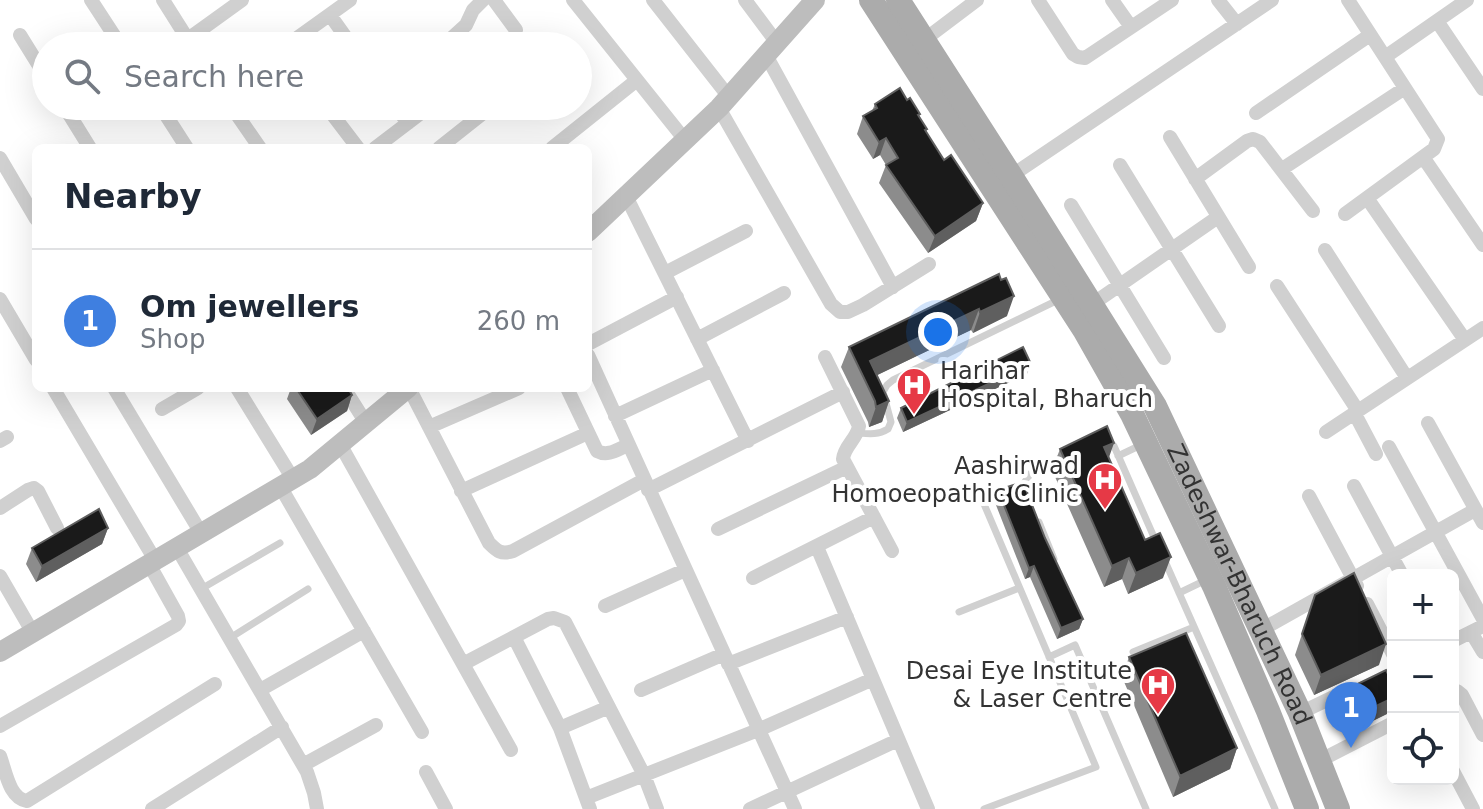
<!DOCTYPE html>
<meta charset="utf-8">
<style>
:root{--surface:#fff;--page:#f6f6f7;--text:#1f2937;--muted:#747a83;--line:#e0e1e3;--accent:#1a73e8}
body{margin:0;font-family:"DejaVu Sans",sans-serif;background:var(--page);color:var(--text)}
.controls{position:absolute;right:24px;bottom:24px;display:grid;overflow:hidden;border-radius:12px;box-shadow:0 8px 32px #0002}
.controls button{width:72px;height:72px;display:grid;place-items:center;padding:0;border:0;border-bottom:2px solid var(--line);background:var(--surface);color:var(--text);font:40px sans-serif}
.you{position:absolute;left:938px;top:332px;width:28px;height:28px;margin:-20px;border:6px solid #fff;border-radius:50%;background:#1a73e8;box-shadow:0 0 0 12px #1a73e833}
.badge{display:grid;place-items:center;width:52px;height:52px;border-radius:50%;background:var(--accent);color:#fff;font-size:26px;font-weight:700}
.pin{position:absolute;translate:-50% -66px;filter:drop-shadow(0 2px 4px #0008)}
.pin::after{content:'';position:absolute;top:42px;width:28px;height:24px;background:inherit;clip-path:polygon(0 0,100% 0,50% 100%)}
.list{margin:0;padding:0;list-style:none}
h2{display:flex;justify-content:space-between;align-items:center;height:104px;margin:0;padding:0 32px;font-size:34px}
h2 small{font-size:26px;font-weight:400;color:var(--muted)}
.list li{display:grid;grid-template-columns:52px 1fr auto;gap:24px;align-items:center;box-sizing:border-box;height:144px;padding:0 32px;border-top:2px solid var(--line)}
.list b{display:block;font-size:30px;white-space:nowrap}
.list p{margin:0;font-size:26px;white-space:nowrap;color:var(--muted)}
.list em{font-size:26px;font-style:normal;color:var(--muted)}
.icon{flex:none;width:44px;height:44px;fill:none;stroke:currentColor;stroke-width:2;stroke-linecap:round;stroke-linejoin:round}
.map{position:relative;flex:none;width:1483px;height:809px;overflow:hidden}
.search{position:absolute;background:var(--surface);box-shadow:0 8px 32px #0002;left:32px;top:32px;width:560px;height:88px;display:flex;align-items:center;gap:20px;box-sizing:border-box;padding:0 28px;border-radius:44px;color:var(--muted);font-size:30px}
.panel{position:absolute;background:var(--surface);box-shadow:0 8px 32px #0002;left:32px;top:144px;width:560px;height:248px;border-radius:12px}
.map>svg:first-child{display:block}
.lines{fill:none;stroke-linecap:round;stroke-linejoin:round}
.service{stroke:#d0d0d0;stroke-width:7}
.minor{stroke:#d0d0d0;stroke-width:14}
.secondary{stroke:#bdbdbd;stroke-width:20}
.primary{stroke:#ababab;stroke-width:24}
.wall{fill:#8c8c8c}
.shaded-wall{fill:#5f5f5f}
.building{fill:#1a1a1a;stroke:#5f5f5f;stroke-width:2}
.labels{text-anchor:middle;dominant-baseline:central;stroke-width:8;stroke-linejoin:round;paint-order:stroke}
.poi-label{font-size:24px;fill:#333;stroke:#fff;text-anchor:end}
.street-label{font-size:24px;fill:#333;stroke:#fff}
</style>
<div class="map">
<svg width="1483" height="809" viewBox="0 0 1483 809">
<rect width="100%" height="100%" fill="#fff"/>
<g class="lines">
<path class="service" d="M858 433C870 434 878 435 888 429L891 422 883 392 887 385 893 380 1058 300
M1108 440 1114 446 1157 544
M1118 456 1141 445
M1026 492 1024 483 1031 473 1064 456
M981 497 1096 767 984 809
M1039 522 1054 559
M1164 559 1275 809
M201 589 280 543
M1179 593 1206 580
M959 612 1019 588
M230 638 308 589
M1133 652 1194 627
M1049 657 1075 645 1146 809"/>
<path class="minor" d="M91 0 121 46
M163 0 192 46
M494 0 516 30
M573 0 685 140
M653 0 729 97
M745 0 777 43
M1038 0 1073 54 1078 57 1085 58 1172 0
M1112 0 1131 27
M1218 0 1237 24
M330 15 352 46
M1437 21 1483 89
M20 35 46 77
M188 39 242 0
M924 40 977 0
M286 46 350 0
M443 46 466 25 473 10 483 0
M766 55 893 287
M1385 57 1467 0
M64 106 90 148
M160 106 187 148
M231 106 260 148
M326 106 358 148
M395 106 408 123
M719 108 831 304 840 312H848L863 305 929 264
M1256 113 1370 35
M1170 137 1249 267
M375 148 421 113 423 106
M439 148 492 106
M552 148 637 80
M1423 157 1483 245
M0 158 36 219
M1120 165 1219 326
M1282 169 1405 88
M1011 176 1272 0
M1195 179 1247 141 1253 139 1260 142 1313 211
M626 196 748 441
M1367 198 1465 340
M1071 205 1164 358
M1345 214 1434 149 1438 139 1348 0
M1325 250 1407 378
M665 273 746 231
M1277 286 1358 411 1356 416 1376 454
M0 299 36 360
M1091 305 1218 217
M697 339 784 293
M588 344 677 297
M588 355 795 809
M825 357 859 426C857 439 844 446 843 459L892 551
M53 388 155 560
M114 388 201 533
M237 388 293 479
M344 388 366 423
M409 388 489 543C497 551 501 555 513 551L644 480
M567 388 597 451C608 457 618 449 628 445
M162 409 198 388
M615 416 713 370
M1428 423 1483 523
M429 427 519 388
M1326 432 1483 328
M0 441 7 437
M340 444 511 750
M1389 447 1483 619
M280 486 422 732
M1354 486 1402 575
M648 490 843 392
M461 491 588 433
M1309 496 1357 586
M0 508 28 490 34 488 38 491 57 528
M718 529 847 467
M817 547 928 809
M177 548 307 772 314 793 317 809
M0 576 33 633
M753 578 874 517
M1367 604 1393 654
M605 606 685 570
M1261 630 1475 510
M1471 632 1483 652
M514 637 560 728 590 809
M1453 641 1483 626
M463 664 548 619 554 618 565 622 644 775 657 809
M728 664 847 617
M260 690 364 631
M641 690 724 654
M1453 691H1457L1462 695 1483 735
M1300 713 1350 689
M0 726 176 625 179 621 178 616 149 564
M560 728 609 707
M0 756C6 772 9 798 27 801L215 684
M1319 761 1393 723
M303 765 376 725
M1453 771 1473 809
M426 772 446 809
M586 798 758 730 873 679
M152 809 282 727
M750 809 898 740"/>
<path class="secondary" d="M588 232 719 108 815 0
M0 652 310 469 408 388"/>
<g class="primary">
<path d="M871 0 1085 331 1132 414 1214 586 1268 711 1307 809"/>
<path id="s1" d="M898 0 1011 176 1155 406 1300 713 1338 809"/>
</g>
</g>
<path class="wall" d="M907 100 920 114 919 116 927 129 926 132 944 160 983 203 976 221 928 253 879 183 886 165 880 155 873 159 857 134 863 116 872 111 875 104Z
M999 274 1007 316 973 333 971 330 877 375 889 401 882 422 869 427 868 422 841 367 849 347Z
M1027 374 903 432 897 418 901 408Z
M291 388H348L352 395 347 411 311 435 287 399Z
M1060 449 1109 458 1145 540 1163 578 1128 594 1122 579 1104 587 1052 470Z
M998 490 1045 538 1083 619 1079 629 1057 639 1030 577 1025 579 994 500Z
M108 528 102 544 36 582 26 564 32 548Z
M1315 595 1379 665 1314 695 1295 655Z
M1129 657 1237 748 1230 769 1173 797 1122 677Z
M1337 694 1393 711 1344 735 1331 709Z"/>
<path class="shaded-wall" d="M886 138 880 155 873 159 879 142Z
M983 203 976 221 928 253 935 236Z
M1014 296 1007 316 973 333 980 312Z
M979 309 971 330 865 381 870 361Z
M1031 364 1027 374 903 432 907 422Z
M352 395 347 411 311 435 317 419Z
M889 401 882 422 869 427 876 407Z
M1114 443 1107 463 1104 447Z
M108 528 102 544 36 582 42 566Z
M1171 557 1163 578 1128 594 1136 573Z
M1129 558 1122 579 1104 587 1112 566Z
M1034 566 1030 577 1025 579 1029 568Z
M1083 619 1079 629 1057 639 1061 628Z
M1386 644 1379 665 1314 695 1321 675Z
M1393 698V711L1344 735 1349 719Z
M1237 748 1230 769 1173 797 1180 776Z"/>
<path class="building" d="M900 88 907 100 910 98 920 114 918 115 927 129 925 130 944 160 951 155 983 203 935 236 886 165 898 158 886 138 879 142 863 116 877 108 875 104Z
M999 274 1001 280 1006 278 1014 296 980 312 979 309 870 361 889 401 876 407 875 401 849 347Z
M1023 347 1031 364 907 422 901 408Z
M296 388H348L352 395 317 419Z
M1107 426 1114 443 1104 447 1145 540 1160 533 1171 557 1136 573 1129 558 1112 566 1060 449Z
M1023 482 1045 538 1083 619 1061 628 1034 566 1029 568 998 490Z
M99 509 108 528 42 566 32 548Z
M1354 573 1386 644 1321 675 1302 634 1315 595Z
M1186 633 1237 748 1180 776 1129 657Z
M1386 670 1393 684V698L1349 719 1337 694Z"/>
<defs>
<g id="hospital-pin" transform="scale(1.8)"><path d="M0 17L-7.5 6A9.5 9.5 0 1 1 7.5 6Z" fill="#e63946" stroke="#fff"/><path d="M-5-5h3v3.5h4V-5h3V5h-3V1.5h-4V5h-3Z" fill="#fff"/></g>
</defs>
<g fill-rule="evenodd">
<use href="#hospital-pin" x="914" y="385"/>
<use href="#hospital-pin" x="1105" y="480"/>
<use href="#hospital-pin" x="1158" y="685"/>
</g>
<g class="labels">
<g class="poi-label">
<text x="940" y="371" text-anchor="start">Harihar<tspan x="940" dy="28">Hospital, Bharuch</tspan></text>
<text x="1079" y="466">Aashirwad<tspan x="1079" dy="28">Homoeopathic Clinic</tspan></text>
<text x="1132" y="671">Desai Eye Institute<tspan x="1132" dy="28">&amp; Laser Centre</tspan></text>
</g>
<g class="street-label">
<text stroke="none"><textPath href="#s1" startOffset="678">Zadeshwar-Bharuch Road</textPath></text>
</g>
</g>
</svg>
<div class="controls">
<button>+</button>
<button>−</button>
<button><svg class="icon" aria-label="locate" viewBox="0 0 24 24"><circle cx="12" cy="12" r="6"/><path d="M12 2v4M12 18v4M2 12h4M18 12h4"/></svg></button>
</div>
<div class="you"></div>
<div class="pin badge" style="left:1351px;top:748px;background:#3f7fe0">1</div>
<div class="search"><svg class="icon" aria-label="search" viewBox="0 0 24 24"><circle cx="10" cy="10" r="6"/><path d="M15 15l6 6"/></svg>Search here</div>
<section class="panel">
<h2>Nearby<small></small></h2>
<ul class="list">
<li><span class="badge" style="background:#3f7fe0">1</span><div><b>Om jewellers</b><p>Shop</p></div><em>260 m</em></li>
</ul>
</section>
</div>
